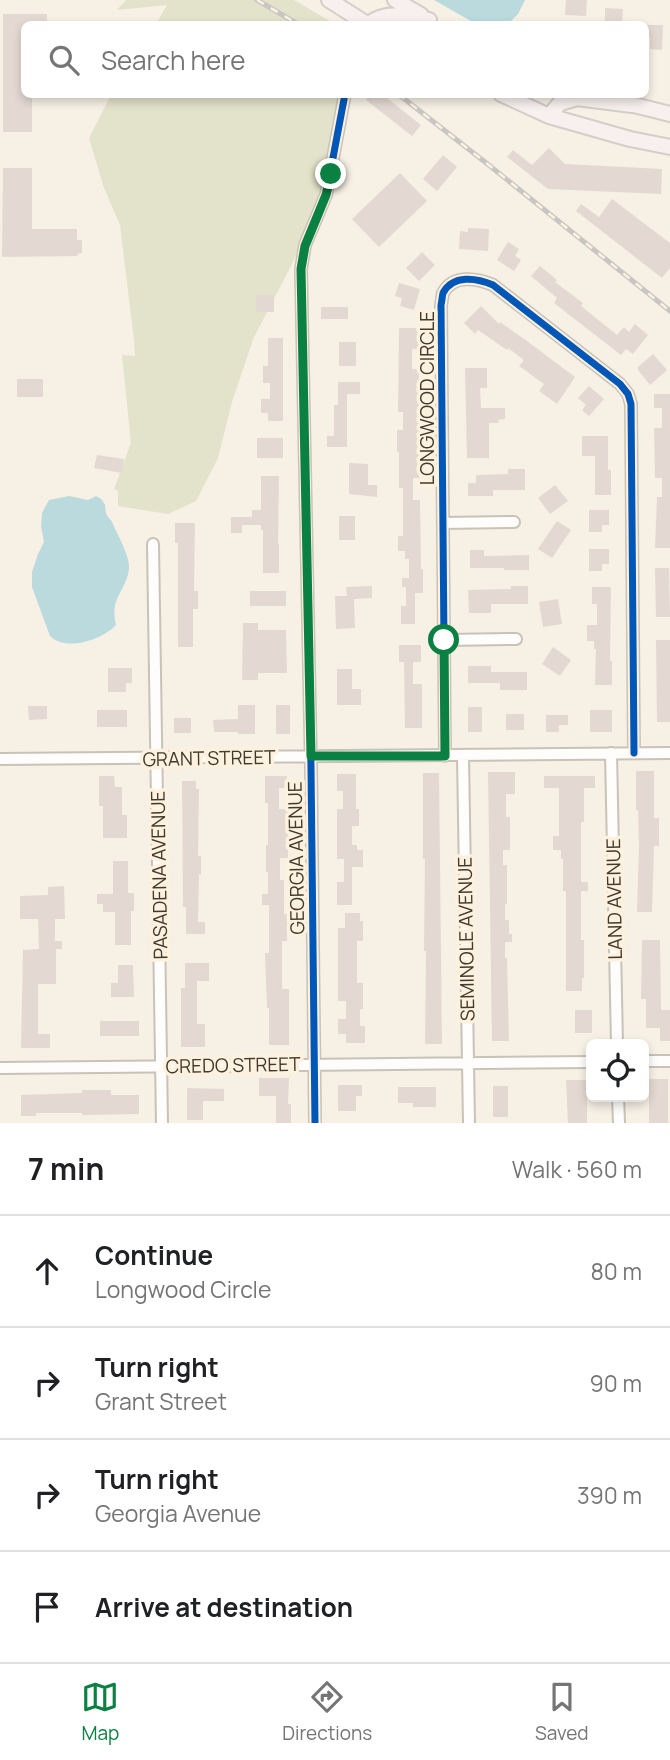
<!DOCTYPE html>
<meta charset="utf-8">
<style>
:root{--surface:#fff;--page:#f2f2f2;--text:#202124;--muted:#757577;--line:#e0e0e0;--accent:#0b8043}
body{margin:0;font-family:Manrope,sans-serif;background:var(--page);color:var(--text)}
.controls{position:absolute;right:21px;bottom:21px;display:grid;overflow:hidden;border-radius:10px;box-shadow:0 4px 10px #0003}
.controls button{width:63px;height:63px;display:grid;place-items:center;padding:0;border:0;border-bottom:2px solid var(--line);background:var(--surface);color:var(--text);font:35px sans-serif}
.stop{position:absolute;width:21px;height:21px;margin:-16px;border:5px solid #0b8043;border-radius:50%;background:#fff}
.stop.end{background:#0b8043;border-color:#fff;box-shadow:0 2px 7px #0008}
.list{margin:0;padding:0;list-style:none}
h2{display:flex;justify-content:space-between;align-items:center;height:91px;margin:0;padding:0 28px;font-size:30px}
h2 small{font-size:23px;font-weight:400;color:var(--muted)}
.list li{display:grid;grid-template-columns:46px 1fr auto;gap:21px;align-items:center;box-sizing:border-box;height:112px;padding:0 28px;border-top:2px solid var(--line)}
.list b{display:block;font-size:26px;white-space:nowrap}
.list p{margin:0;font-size:23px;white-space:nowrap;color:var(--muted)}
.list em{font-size:23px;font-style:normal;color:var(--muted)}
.icon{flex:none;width:38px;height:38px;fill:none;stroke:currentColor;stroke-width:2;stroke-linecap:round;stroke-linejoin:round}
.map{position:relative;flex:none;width:670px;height:1123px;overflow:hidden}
.search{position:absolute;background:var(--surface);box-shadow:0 4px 10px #0003;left:21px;right:21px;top:21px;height:77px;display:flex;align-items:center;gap:18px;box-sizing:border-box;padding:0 24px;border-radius:10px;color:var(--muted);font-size:26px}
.sheet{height:539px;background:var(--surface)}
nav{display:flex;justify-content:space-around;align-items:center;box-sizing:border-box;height:98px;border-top:2px solid var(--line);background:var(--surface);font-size:19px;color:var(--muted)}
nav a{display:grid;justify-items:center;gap:4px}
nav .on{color:var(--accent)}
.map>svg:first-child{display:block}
.green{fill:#e3e2ca}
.water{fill:#bbdadd}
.building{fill:#e4d9d2}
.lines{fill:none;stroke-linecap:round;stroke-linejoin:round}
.minor-casing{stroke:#c8c2b8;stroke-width:14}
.major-casing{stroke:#d2cec8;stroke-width:18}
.minor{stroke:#fefdfb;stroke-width:10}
.major{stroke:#f8f0ee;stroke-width:14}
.rail-casing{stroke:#c7c6c3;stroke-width:5}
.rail{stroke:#fef1de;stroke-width:2.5;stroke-dasharray:8;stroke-linecap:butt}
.cycleway-casing{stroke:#fef1de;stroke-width:11}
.cycleway{stroke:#0057b8;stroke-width:7}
.route{stroke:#0b8043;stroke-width:9}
.labels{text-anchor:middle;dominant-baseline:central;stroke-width:7;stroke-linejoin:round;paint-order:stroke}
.street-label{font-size:19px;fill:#403a30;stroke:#fef1de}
</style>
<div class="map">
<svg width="670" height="1123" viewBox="0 0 670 1123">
<rect width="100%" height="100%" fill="#f7f0e5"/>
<path class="green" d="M126 0H294L335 24H156L167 5 117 10Z
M111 95H339L317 203 292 264 254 337 232 402 218 458 196 501 168 514 118 506V491L114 489 131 443 122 355 135 356 134 340 120 225 104 188 89 138Z"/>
<path class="water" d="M434 0H525L518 14 508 24H476Z
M69 496 88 500 96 496C100 498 102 499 104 503 106 506 105 510 106 513 107 517 111 519 112 522 117 534 130 556 129 568 127 591 109 597 116 625 102 640 66 652 50 636L32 587V572L38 554 44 542 41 526 42 513 49 500Z"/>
<path class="building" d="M566 0H587L586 16 565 15Z
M605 8 623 9 622 24H610V22H605Z
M3 14H47V24H24V94H32V132H3Z
M646 25H663L662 50 650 49V37H646Z
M370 94H382L421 125 412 136 366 100Z
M549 148 565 164 662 169 661 194 548 189 507 157 513 150 532 165Z
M443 155 457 167 437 191 423 179Z
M3 168H32V229H77V240H82V253L77 254 78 256 2 257Z
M400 173 427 201 379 247 352 219Z
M612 199 670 243V268L662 278 576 211 581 204 599 217Z
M468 228 489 229 488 251 459 249 460 231 468 232Z
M508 242 519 249 515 256 521 260 514 271 497 260Z
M422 252 435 265 419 281 406 268Z
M540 266 557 280 555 282 583 303 581 306 617 335 624 327 629 332 635 324 648 335 633 354 626 349 621 355 554 303 557 298 531 276Z
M399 283 420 289 414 310 400 306 402 298 395 296Z
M256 295H274V312H256Z
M481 306 499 324 500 322 527 341 575 377 557 404 539 391 544 384 519 366 524 360 508 348 507 350 478 330 475 334 464 323Z
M321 307H348V319H321Z
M399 328H419V349H412V369H419V478H413V500H420L421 569H423V593H415V624H401V606H406V587H402V578H409V559H405V551H398V536H403V488H399V452H397V430H403V412H398Z
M268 338H283V421H268V413H261V399H270V383H263V366H268Z
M339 342H356V366H339Z
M653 354 667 370 650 385 638 370V367Z
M465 368H487V388H480L481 408H505V419L498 420 499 423H489V458H467Z
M17 379H43V397H17Z
M338 382H360V394H347V447H327V436H334V405H338Z
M589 386 604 399 589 416 582 410 586 405 578 398Z
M654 394H670V548H655L657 497H662V478H655L654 428H662V408H654Z
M582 436H608V470H611V495H595V456H582Z
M257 438H283V458H257Z
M97 455 124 459 122 473 94 468Z
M349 463 368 464V485H377V497L349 494Z
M508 469H525V490H493V496H468V483H476V475L508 474Z
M261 476H279L278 544H279V573H263V530H261V525H242V533H231V517H252V510H261Z
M555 485 568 501 550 514 538 498Z
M589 510H609V525H602V532H589Z
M339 516H355V540H339Z
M557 521 571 530 552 558 538 549Z
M175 523H195L194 591H198V609H193V647H178V543H175Z
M589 549H609V564H602V571H589Z
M470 550H484V556L529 555V570H504V568H470Z
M655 568H669L670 617H656Z
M372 586V598L354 599 355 628 336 629 335 596H347L346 587Z
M511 586H528V604H491V613H469L468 590 511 589Z
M592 587H611L610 661H612V685H595L596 649H594V641H587V625H597V604H592Z
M250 591H286V606H250Z
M558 599 562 624 543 627 539 602Z
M243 623H258V630H286L287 673H258V680H242Z
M656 640H670V722H657Z
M399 645H421V662H413V684H422V728H405L404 662H399Z
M553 647 571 660 560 676 542 664Z
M468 666H491V672H527V690H500V683H468Z
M108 668H132V683H126V692H108Z
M337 669H352V689H361V705H337Z
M238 705H255V734H238V732H214L213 720 238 719Z
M276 705H290V734H276Z
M28 706H47V719L29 720Z
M468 707H482V732H468Z
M97 710H127V727H97Z
M590 710H612V732H590Z
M506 714H524V730H506Z
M546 715H568V725H559V732H546Z
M174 718H191V733H174Z
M636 771H654V818H659V846H654L652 912H637L639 846 638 810H636Z
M488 772H515V794H506V817H510V850H503V865H507V904H505V920H509V934H512V942H505V958H507L509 1041H492Z
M423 773H439L442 1044H425L426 951H424L425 859H423Z
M337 774H356V809H359V826H352V845H357V850H363V867H352V905H337V882H344V859H337V809H343V791H337Z
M99 776H114L115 787H122V815H127V838H103V806H99Z
M265 776H287V788H279V809H288V858H280V880H284V914H287V941H282V989H289V1045H269V1008H267L265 953H269V905H262V894H268V872H266V845H268V803H265Z
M544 776H595V788H584V822H581V882H588V891H581V940H584V978H582V991H566V891H563V859H561V850H553V836H559V788H544Z
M182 781H196V789H199L198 856H201V874H199L198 922H205V934H186V907H183Z
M113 861H128V893H134V911H131V945H115V912H103V904H97V894H113Z
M64 886 65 919H55V941H62V949H56V984H38V1034H50V1048H21L23 950 39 949 38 919H20V896L48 895V887Z
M345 913H360V921H363V941H357V983H363V1009H360V1026H365V1043H346V1034H338V1019H346V1001H338V928H345Z
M642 940H660L661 1010H670V1041H660V1028H646V999H641Z
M185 963H209V981H197V1024H205V1047H181V988H185Z
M118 965H133L134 997H111V983H118Z
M575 1010H592V1033H575Z
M100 1021H139V1036H100Z
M259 1078H289L288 1104H291V1123H276V1096H259Z
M649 1079H668V1123H649Z
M566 1080H587V1123H568Z
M338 1085H362V1096H356V1111H338Z
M493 1086H508V1117H493Z
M398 1087H436V1107H413V1103H398Z
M187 1088 224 1089V1101H203V1120H187Z
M82 1090H111V1095H139V1114L82 1115V1113H36V1116H21V1095L82 1093Z"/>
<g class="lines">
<g class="minor-casing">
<path id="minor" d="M443 523 514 522
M153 544 162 1123
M444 640 516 639
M611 753 617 1044
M445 756 441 305C442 301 442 297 443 293 453 274 477 278 493 285L620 384 628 394 631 404 634 753
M463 756 469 1123
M0 759 670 753
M644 1061H670
M0 1068 591 1062
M618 1097 619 1123
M315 1123 311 767 301 269 305 245 326 195 345 94"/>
</g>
<g class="major-casing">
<path id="major" d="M329 0 367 24
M395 0 421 15
M369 24C385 10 409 16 429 20
M501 94 549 116 630 139 670 147
M626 103 670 114
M549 116 560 103 577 98 632 105"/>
</g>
<use href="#minor" class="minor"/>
<use href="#major" class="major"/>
<g class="rail-casing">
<path id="rail" d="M257 0 298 24
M398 94 485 162 670 311"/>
</g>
<use href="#rail" class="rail"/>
<g class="cycleway-casing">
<path id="cycleway" d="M445 756 441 305C442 301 442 297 443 293 453 274 477 278 493 285L620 384 628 394 631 404 634 753
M315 1123 311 767 301 269 305 245 326 195 345 94"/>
</g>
<use href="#cycleway" class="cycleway"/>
</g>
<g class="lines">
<path class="route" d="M331 174 326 195 305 246 301 269 311 756H445L444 640"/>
</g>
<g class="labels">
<g class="street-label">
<text transform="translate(427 398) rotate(-90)">LONGWOOD CIRCLE</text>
<text transform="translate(209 758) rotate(-1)">GRANT STREET</text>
<text transform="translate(296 858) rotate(-91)">GEORGIA AVENUE</text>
<text transform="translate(159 875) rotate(-91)">PASADENA AVENUE</text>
<text transform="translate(614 899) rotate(-91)">LAND AVENUE</text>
<text transform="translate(466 939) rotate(-91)">SEMINOLE AVENUE</text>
<text transform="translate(233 1065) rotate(-1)">CREDO STREET</text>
</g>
</g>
</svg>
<div class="controls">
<button><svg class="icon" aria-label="locate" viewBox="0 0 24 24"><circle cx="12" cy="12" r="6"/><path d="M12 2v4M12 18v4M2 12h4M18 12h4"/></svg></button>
</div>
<div class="stop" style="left:444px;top:640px"></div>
<div class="stop end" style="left:331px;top:174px"></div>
<div class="search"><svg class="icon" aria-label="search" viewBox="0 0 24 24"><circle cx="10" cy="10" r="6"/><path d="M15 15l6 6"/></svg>Search here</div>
</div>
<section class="sheet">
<h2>7 min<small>Walk · 560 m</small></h2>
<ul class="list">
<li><svg class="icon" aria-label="ahead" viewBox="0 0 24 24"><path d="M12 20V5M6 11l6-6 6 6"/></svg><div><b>Continue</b><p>Longwood Circle</p></div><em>80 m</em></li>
<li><svg class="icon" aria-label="right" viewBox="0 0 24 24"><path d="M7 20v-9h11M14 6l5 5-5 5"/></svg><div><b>Turn right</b><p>Grant Street</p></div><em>90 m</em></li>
<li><svg class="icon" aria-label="right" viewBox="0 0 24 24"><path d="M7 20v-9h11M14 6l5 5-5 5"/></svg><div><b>Turn right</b><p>Georgia Avenue</p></div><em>390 m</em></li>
<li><svg class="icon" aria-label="arrive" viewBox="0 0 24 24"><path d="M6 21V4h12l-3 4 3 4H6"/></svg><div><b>Arrive at destination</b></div></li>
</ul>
</section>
<nav>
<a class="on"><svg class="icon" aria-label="map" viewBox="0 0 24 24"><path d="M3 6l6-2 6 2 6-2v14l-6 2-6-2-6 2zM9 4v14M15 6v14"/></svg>Map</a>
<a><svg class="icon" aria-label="directions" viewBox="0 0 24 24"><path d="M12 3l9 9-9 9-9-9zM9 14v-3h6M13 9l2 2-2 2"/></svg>Directions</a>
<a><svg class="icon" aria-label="saved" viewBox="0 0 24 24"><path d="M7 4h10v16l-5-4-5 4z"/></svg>Saved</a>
</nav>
